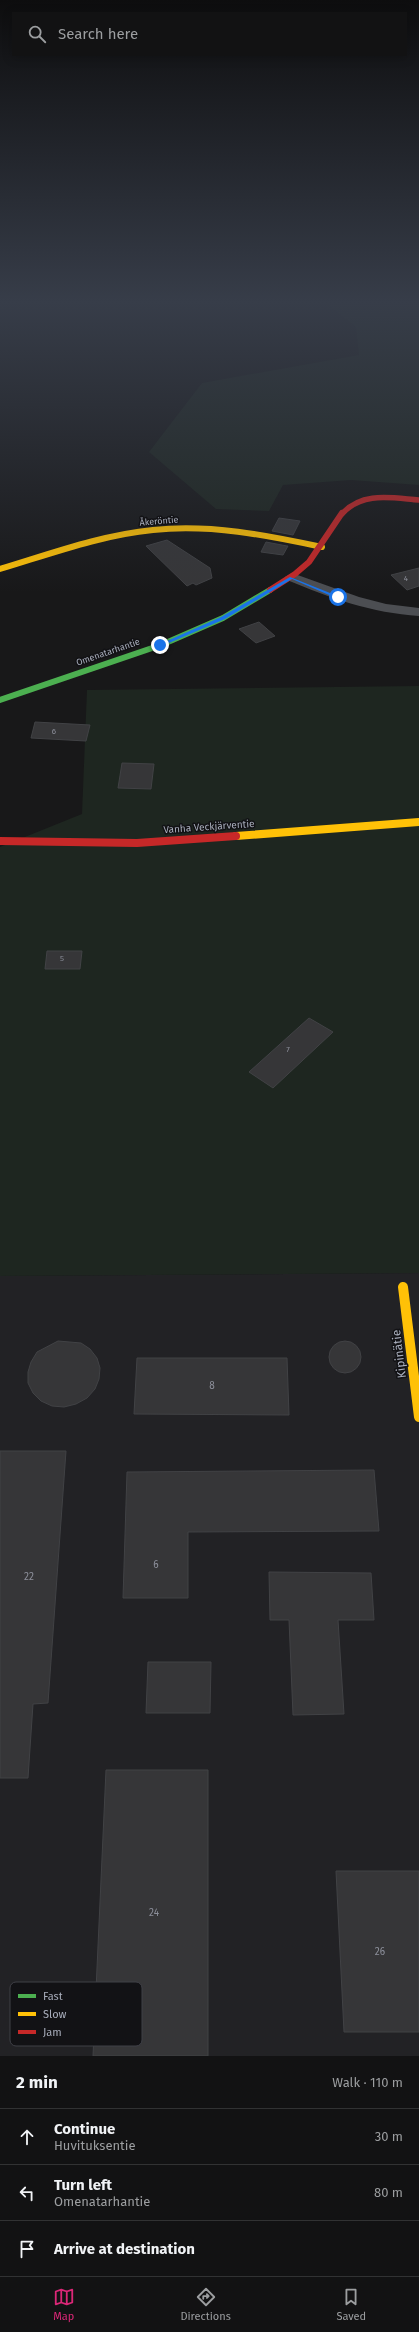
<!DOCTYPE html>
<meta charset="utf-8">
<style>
:root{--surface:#121213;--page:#1b1b1c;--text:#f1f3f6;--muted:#9c9ea0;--line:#313233;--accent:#db2777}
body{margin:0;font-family:"Fira Sans",sans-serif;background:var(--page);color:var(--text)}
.stop{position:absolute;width:12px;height:12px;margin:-9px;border:3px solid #1a73e8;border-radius:50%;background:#fff}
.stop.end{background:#1a73e8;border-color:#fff;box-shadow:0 1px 4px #0008}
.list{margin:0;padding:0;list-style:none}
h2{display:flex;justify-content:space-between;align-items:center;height:52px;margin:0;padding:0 16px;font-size:17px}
h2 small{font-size:13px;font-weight:400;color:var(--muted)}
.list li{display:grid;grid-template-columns:26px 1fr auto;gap:12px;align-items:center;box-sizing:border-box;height:56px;padding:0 16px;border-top:1px solid var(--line)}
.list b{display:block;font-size:15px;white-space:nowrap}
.list p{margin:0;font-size:13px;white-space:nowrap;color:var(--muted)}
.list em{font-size:13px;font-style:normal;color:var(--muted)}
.icon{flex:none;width:22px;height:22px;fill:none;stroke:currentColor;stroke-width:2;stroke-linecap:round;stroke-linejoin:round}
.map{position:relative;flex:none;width:419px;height:2056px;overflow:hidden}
.search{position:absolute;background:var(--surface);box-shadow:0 2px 10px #0003;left:12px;right:12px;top:12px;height:44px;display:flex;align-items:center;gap:10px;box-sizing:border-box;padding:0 14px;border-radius:0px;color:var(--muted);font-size:15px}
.sheet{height:220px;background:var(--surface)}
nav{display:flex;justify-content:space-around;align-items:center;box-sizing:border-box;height:56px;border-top:1px solid var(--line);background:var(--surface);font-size:11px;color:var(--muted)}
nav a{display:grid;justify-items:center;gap:2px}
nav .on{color:var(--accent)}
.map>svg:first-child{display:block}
.built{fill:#222225}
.green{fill:#1e2620}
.building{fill:#363638;stroke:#414245}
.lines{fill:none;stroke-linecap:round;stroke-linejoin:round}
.street{fill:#4c4e52;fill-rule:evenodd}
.fast{stroke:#4caf50;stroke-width:6}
.slow-far2{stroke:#ffc107;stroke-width:6}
.slow-far1{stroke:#ffc107;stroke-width:8}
.slow{stroke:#ffc107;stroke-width:10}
.jam-far2{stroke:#c62828;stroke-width:5.5}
.jam-far1{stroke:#c62828;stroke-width:6}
.jam{stroke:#c62828;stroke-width:8}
.route{fill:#1a73e8}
.labels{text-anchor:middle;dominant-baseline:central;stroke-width:3;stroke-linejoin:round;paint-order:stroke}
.number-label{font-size:8px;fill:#8c8f9a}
.far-street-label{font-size:9px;fill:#a8adbb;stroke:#121215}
.street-label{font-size:10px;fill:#a8adbb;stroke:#121215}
.near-number-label{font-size:10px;fill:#8c8f9a}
.near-street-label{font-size:12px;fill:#a8adbb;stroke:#121215}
.key{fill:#121215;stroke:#3f4047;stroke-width:1}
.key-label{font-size:11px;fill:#a8adbb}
</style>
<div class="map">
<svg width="419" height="2056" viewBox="0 0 419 2056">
<rect width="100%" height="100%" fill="#181819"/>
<path class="built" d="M419 1273V2056H0V1276Z"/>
<path class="green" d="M327 304H419V485L351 480 283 485 269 511 216 509 149 452 202 383 359 355 356 327Z
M419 686V1273L0 1276V847L82 814 87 690Z"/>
<path class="building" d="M279 518 300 521 293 535 272 531Z
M167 540 210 568 212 578 196 585 193 583 187 586 146 546Z
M266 542 287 546H288L283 555 261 552Z
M419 568V586L407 590 391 575Z
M259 622 275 636 256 643 239 629Z
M35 722 90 725 86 741 31 738Z
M122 763 154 764 151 789 118 788Z
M47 951H82L80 969H45Z
M309 1018 333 1032 273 1088 249 1072Z
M329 1357a16 16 0 1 1 32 0a16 16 0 1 1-32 0Z
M58 1341 81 1343 90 1349 97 1358 100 1368 99 1379 95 1389 87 1398 76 1404 64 1407 52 1406 41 1401 33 1393 28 1383V1372L31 1362 37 1352Z
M137 1358H287L289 1415 134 1414Z
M0 1451H66L48 1703 33 1704 28 1778H0Z
M374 1470 379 1531 188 1532V1598H123L127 1472Z
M269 1572 371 1573 374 1620H338L344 1714 293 1715 289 1620H270Z
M148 1662H211L210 1713H146Z
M106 1770H208V2056H93Z
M336 1871H419V2032H344Z"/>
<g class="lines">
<path class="street" d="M292 573 359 597 386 604 419 608V616C372 613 330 598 287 580L285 577Z"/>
<path class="fast" d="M0 700 161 645 223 618 270 590"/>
<path class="slow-far2" d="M0 569C50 554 101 535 153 530 210 524 266 535 322 547"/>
<path class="slow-far1" d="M236 836 419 822"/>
<path class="slow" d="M403 1287 419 1417"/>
<path class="jam-far2" d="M342 514C362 491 392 498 419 500"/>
<path class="jam-far1" d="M270 590 295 574 309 562 342 513"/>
<path class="jam" d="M0 841 137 843 236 836"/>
</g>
<linearGradient id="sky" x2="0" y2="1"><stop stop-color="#0d0d0e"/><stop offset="0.51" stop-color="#373d49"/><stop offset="1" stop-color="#373d49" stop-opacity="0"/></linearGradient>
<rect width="419" height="592" fill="url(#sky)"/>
<path class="route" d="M290 577 340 597 336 598 292 579 225 619 162 646 158 645 221 617Z"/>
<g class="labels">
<g class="number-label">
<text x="406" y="578">4</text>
<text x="54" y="731">6</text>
<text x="62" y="958">5</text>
<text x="288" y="1049">7</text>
</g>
<g class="far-street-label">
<text transform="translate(159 521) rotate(-5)">Åkeröntie</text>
<text transform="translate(108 652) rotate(-19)">Omenatarhantie</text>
</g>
<g class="street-label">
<text transform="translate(209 827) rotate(-4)">Vanha Veckjärventie</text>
</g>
<g class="near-number-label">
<text x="212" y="1386">8</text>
<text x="156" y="1565">6</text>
<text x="29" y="1577">22</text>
<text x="154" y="1913">24</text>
<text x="380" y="1952">26</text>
</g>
<g class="near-street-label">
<text transform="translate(399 1354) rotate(-97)">Kipinätie</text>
</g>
</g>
<rect x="10" y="1982" width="132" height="64" rx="6" class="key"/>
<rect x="18" y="1994" width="18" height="4" fill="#4caf50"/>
<rect x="18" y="2012" width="18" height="4" fill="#ffc107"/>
<rect x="18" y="2030" width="18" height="4" fill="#c62828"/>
<g class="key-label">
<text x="43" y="2000">Fast</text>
<text x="43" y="2018">Slow</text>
<text x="43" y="2036">Jam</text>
</g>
</svg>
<div class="stop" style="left:338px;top:597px"></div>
<div class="stop end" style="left:160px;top:645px"></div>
<div class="search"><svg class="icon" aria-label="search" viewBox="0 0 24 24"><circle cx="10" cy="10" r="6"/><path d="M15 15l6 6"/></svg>Search here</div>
</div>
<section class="sheet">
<h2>2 min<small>Walk · 110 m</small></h2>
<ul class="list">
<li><svg class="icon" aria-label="ahead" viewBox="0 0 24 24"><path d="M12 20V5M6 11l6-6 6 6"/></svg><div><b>Continue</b><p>Huvituksentie</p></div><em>30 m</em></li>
<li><svg class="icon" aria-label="left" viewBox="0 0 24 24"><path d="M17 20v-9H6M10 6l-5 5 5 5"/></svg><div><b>Turn left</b><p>Omenatarhantie</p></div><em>80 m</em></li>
<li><svg class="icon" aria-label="arrive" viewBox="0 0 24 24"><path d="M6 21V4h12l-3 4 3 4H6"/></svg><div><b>Arrive at destination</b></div></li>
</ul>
</section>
<nav>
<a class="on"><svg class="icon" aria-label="map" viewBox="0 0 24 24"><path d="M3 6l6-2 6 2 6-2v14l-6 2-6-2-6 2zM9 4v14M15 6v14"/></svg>Map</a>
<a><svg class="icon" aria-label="directions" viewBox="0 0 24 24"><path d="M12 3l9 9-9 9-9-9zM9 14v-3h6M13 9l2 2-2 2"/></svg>Directions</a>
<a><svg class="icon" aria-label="saved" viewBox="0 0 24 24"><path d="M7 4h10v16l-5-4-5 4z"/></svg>Saved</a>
</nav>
